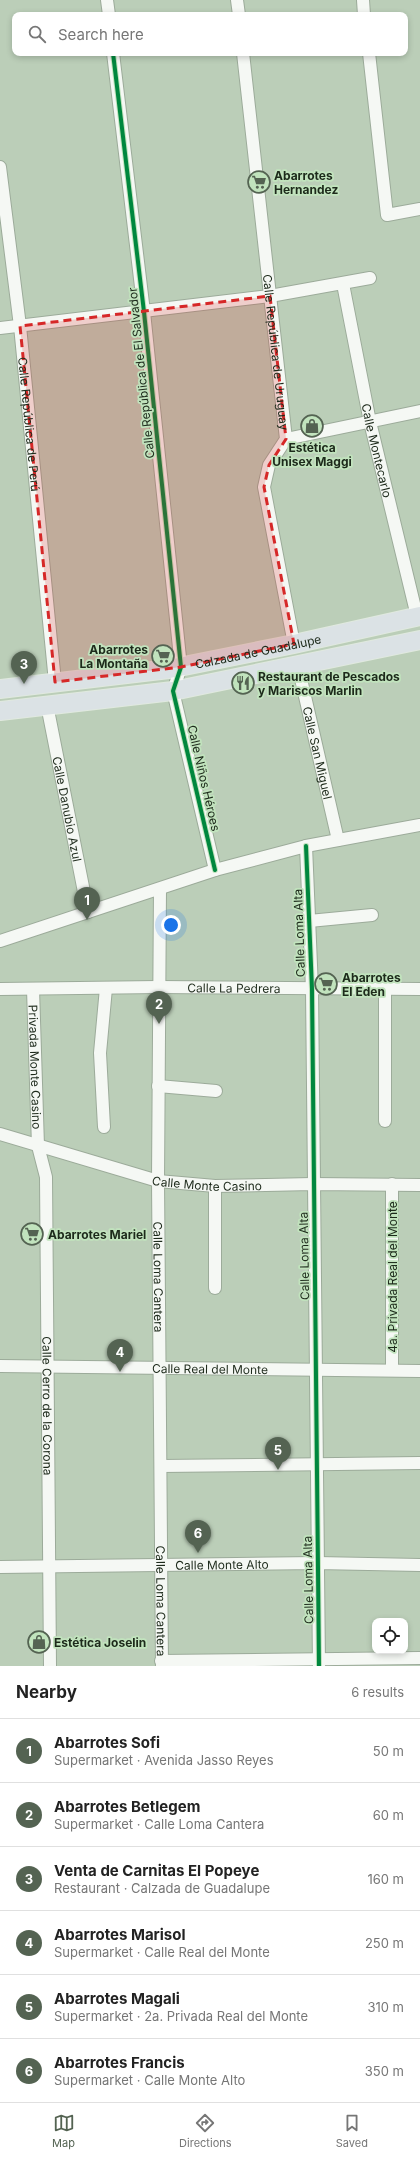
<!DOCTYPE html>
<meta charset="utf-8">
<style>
:root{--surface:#fff;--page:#f2f2f2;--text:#222;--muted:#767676;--line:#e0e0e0;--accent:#546352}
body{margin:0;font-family:Inter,sans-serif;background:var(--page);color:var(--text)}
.controls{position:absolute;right:12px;bottom:12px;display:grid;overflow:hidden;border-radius:8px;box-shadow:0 2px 6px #0003}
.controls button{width:36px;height:36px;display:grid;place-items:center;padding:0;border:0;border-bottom:1px solid var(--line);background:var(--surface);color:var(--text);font:20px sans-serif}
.you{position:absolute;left:171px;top:925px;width:14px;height:14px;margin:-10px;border:3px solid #fff;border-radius:50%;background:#1a73e8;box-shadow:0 0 0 6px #1a73e833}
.badge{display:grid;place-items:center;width:26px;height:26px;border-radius:50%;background:var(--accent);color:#fff;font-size:13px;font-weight:700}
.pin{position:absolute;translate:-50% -33px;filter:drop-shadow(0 1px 2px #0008)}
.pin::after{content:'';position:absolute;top:21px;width:14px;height:12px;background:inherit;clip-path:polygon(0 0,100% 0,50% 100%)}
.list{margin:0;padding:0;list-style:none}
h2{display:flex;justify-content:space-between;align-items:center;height:52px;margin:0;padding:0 16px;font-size:17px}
h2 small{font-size:13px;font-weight:400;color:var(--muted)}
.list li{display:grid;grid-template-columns:26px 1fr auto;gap:12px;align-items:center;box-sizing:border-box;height:64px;padding:0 16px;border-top:1px solid var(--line)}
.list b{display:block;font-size:15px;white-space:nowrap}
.list p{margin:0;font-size:13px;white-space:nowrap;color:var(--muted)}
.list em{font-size:13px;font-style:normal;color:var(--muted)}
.icon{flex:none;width:22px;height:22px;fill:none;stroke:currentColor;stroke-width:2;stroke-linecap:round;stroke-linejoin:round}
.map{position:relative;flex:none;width:420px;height:1666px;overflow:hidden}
.search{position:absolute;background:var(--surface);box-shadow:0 2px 6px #0003;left:12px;right:12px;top:12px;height:44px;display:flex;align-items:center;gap:10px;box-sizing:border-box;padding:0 14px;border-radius:8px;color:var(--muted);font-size:15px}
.sheet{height:436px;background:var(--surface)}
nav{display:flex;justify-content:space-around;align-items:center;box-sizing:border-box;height:56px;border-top:1px solid var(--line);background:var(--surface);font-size:11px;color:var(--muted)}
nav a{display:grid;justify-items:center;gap:2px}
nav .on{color:var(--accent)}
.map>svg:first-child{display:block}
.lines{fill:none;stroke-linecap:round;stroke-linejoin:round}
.street-casing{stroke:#9cab9a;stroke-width:14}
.primary-casing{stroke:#e0e9df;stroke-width:20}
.street{stroke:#f5f8f4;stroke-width:12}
.primary{stroke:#dbe2e5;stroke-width:18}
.cycleway-casing{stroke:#c1e3bd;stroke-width:6}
.cycleway{stroke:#00873e;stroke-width:4}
.marked{fill:#d62828;fill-opacity:0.2;stroke:#d62828;stroke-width:3;stroke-dasharray:8 5;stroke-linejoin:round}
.labels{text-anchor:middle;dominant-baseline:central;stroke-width:3.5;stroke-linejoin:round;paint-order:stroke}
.poi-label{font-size:12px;font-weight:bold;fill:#1d2a1b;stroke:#c1e3bd;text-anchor:start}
.street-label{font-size:12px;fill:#1d2a1b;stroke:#c1e3bd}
</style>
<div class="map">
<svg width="420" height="1666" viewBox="0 0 420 1666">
<rect width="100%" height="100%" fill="#bbceb8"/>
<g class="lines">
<g class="street-casing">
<g id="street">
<path d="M107 0 109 15"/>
<path d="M237 0 239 15"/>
<path d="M363 0 364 15"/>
<path d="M113 53 144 312 181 667 173 691 215 870"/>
<path id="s1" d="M243 53 286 439 269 465 264 487 294 644"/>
<path d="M369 53 387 215 420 209"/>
<path id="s2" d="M0 167 20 326 55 682"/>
<path id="s3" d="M343 284 370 422 417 616"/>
<path d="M0 328 270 296 370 278"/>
<path d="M286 439 420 411"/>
<path id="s4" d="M298 666 338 840"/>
<path id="s5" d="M47 705 88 912"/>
<path d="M306 846 312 989 319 1666"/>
<path id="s6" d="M160 889 158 1181 162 1666"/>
<path d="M309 921 372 915"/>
<path d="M0 941 215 870 306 846 420 825"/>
<path id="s7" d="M0 989 158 987 420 989"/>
<path id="s8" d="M33 989 38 1146 46 1177 50 1666"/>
<path d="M385 990V1121"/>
<path d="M158 1086 216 1091"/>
<path d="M104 1127 100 1053 106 988"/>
<path id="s9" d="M0 1134 158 1181 215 1186 312 1184 420 1185"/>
<path d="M392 1184V1369"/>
<path d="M215 1186V1288"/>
<path id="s10" d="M0 1366 420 1371"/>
<path d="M161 1466 420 1463"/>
<path id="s11" d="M0 1567 317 1563 420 1565"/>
<path d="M161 1661 420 1658"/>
</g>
</g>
<g class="primary-casing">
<g id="primary">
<path id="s12" d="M0 689 169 669 294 644 420 616"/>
<path d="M0 711 173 691 420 640"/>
</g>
</g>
<use href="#street" class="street"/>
<use href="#primary" class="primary"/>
<g class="cycleway-casing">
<path id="cycleway" d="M113 53 144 312 181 667 173 691 215 870
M306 846 312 989 319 1666"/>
</g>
<use href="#cycleway" class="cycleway"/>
</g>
<path class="marked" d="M270 296 286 439 269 465 264 487 294 644 181 667 55 682 20 326Z"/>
<defs>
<g id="supermarket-ring" transform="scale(1.15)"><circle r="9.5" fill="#c1e3bd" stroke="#546352" stroke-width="1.5"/><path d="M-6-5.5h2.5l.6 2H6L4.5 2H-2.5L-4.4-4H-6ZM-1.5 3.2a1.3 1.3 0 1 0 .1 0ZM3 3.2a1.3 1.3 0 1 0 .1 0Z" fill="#546352"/></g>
<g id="shop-ring" transform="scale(1.15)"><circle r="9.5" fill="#c1e3bd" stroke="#546352" stroke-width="1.5"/><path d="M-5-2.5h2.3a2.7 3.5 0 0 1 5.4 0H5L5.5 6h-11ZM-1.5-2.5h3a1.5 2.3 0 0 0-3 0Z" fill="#546352"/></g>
<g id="restaurant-ring" transform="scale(1.15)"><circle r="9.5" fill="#c1e3bd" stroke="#546352" stroke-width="1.5"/><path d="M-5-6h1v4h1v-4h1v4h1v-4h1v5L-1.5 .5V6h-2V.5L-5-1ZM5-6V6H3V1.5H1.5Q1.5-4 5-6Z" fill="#546352"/></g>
</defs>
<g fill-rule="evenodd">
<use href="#supermarket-ring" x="259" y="182"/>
<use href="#shop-ring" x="312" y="426"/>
<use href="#supermarket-ring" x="163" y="656"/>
<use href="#restaurant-ring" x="243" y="683"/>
<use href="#supermarket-ring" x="326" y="984"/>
<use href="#supermarket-ring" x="32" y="1234"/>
<use href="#shop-ring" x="39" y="1642"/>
</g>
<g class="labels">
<g class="poi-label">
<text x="274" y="175">Abarrotes<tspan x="274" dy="14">Hernandez</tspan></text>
<text x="312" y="447" text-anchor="middle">Estética<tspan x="312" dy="14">Unisex Maggi</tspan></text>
<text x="148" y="649" text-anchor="end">Abarrotes<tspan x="148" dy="14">La Montaña</tspan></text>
<text x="258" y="676">Restaurant de Pescados<tspan x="258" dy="14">y Mariscos Marlin</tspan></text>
<text x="342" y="977">Abarrotes<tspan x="342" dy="14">El Eden</tspan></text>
<text x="48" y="1234">Abarrotes Mariel</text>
<text x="54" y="1642">Estética Joselin</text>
</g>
<g class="street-label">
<text stroke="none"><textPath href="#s1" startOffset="301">Calle República de Uruguay</textPath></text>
<text transform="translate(141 373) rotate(-96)">Calle República de El Salvador</text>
<text stroke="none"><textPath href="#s2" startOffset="259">Calle República de Perú</textPath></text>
<text stroke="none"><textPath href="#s3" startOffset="170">Calle Montecarlo</textPath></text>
<text stroke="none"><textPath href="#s12" startOffset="261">Calzada de Guadalupe</textPath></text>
<text stroke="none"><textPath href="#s4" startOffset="89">Calle San Miguel</textPath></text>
<text transform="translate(204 778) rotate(77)">Calle Niños Héroes</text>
<text stroke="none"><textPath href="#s5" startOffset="106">Calle Danubio Azul</textPath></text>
<text transform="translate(299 933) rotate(-92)">Calle Loma Alta</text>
<text stroke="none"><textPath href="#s7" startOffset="234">Calle La Pedrera</textPath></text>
<text stroke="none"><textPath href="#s8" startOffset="78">Privada Monte Casino</textPath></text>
<text stroke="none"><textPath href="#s9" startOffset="214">Calle Monte Casino</textPath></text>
<text transform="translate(304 1256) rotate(-91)">Calle Loma Alta</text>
<text stroke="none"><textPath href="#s6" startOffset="388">Calle Loma Cantera</textPath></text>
<text transform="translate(392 1277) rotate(-90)">4a. Privada Real del Monte</text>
<text stroke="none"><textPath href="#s10" startOffset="210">Calle Real del Monte</textPath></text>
<text stroke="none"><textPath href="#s8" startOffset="418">Calle Cerro de la Corona</textPath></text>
<text stroke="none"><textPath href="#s11" startOffset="222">Calle Monte Alto</textPath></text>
<text transform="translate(308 1580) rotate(-91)">Calle Loma Alta</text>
<text stroke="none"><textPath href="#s6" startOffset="712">Calle Loma Cantera</textPath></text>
</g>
</g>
</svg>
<div class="controls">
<button><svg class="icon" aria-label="locate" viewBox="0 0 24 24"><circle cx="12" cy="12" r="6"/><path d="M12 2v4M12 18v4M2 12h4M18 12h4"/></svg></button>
</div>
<div class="you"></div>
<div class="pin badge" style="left:87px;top:920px">1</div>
<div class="pin badge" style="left:159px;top:1024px">2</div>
<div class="pin badge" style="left:24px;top:684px">3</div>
<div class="pin badge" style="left:120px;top:1372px">4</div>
<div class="pin badge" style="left:278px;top:1470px">5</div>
<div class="pin badge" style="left:198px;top:1553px">6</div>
<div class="search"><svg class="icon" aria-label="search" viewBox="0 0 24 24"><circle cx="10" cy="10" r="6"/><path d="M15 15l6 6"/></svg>Search here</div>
</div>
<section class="sheet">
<h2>Nearby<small>6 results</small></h2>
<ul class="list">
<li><span class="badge">1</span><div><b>Abarrotes Sofi</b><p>Supermarket · Avenida Jasso Reyes</p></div><em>50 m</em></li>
<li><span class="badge">2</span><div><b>Abarrotes Betlegem</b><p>Supermarket · Calle Loma Cantera</p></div><em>60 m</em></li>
<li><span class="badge">3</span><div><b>Venta de Carnitas El Popeye</b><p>Restaurant · Calzada de Guadalupe</p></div><em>160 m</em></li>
<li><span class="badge">4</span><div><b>Abarrotes Marisol</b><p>Supermarket · Calle Real del Monte</p></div><em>250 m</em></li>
<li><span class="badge">5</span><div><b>Abarrotes Magali</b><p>Supermarket · 2a. Privada Real del Monte</p></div><em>310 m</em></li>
<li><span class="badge">6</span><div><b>Abarrotes Francis</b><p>Supermarket · Calle Monte Alto</p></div><em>350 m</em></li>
</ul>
</section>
<nav>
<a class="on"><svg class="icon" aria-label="map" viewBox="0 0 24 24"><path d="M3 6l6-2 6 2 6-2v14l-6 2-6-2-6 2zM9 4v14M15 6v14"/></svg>Map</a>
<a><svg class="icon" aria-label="directions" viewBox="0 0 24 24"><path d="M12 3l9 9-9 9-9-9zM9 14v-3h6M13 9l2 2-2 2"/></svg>Directions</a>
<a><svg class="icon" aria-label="saved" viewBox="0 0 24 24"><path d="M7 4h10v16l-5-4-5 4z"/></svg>Saved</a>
</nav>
